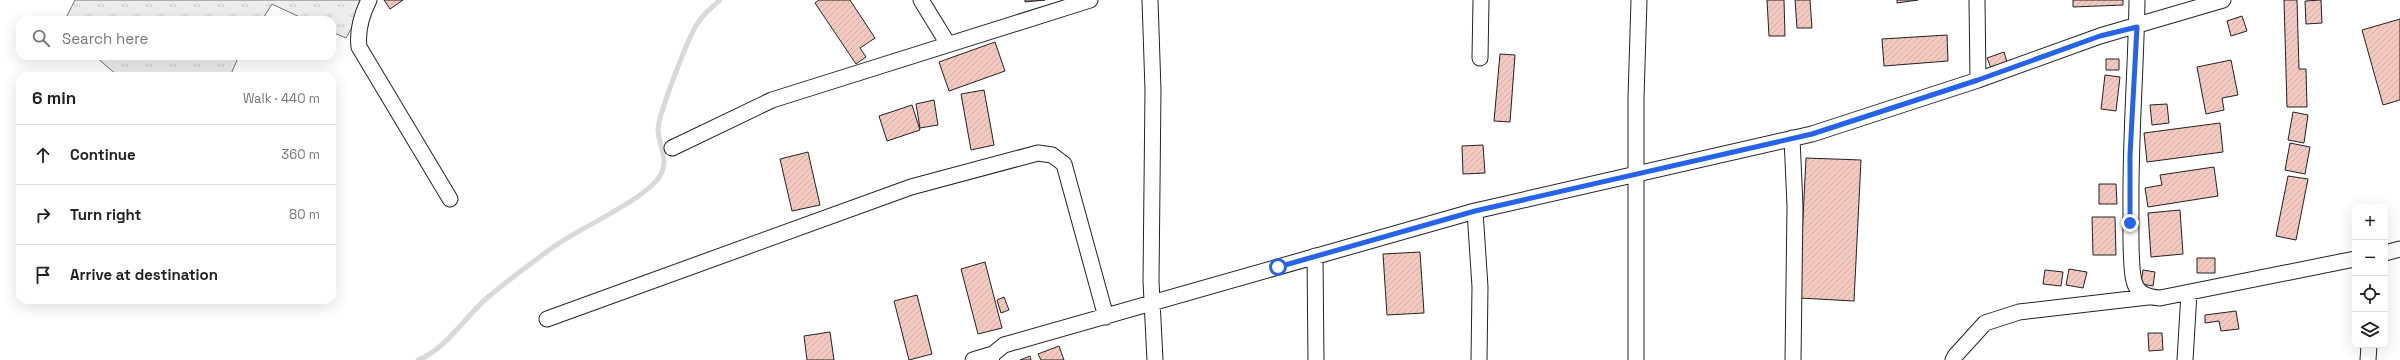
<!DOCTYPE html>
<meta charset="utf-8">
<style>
:root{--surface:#fff;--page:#f6f6f6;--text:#222;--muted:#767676;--line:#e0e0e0}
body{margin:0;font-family:"Space Grotesk",sans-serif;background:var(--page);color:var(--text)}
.controls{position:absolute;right:12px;bottom:12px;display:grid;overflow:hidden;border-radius:8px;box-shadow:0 4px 16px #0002}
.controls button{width:36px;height:36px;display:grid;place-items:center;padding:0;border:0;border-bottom:1px solid var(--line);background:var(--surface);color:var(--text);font:20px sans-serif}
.stop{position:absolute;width:12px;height:12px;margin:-9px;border:3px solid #2563eb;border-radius:50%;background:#fff}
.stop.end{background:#2563eb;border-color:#fff;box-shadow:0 1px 4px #0008}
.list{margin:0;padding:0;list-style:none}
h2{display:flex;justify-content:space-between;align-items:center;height:52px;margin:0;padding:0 16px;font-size:17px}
h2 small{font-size:13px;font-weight:400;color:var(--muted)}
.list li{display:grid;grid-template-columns:26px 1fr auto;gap:12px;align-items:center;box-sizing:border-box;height:60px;padding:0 16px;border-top:1px solid var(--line)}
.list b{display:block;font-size:15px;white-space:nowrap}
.list em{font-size:13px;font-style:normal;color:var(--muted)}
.icon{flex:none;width:22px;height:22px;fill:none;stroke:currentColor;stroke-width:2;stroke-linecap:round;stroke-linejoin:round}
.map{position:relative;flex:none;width:2400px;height:360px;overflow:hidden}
.search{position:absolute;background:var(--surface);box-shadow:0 4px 16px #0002;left:16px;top:16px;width:320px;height:44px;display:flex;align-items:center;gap:10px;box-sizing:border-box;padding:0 14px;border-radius:12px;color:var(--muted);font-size:15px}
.panel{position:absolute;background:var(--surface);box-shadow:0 4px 16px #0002;left:16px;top:72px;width:320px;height:232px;border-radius:12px}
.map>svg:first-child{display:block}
.grass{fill:url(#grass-tufts);stroke:#6f6f6f}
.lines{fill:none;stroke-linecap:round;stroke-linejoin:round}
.stream{stroke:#d9d9d9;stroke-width:5}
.building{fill:url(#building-hatch);stroke:#222}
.minor-casing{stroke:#222;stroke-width:17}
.minor{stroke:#fff;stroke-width:15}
.route{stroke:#2563eb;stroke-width:5}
</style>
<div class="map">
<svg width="2400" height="360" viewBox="0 0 2400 360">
<defs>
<pattern id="grass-tufts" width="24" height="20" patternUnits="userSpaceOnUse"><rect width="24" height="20" fill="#eee"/><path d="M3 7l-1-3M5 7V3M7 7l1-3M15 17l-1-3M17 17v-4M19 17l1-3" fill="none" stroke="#ccc"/></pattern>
<pattern id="building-hatch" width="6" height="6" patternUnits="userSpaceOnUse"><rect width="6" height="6" fill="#f3c9c0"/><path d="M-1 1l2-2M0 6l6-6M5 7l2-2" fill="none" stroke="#d0aca5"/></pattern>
</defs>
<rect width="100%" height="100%" fill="#fff"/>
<path class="grass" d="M75 0H367L346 38 332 32V20H306L272 4 262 20H65Z
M95 56H239L230 76H118Z"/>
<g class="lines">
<path class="stream" d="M418 360C444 351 466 316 487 298 508 280 530 264 552 248 577 229 645 200 660 176 670 159 658 145 658 129 659 113 688 38 697 24 703 14 712 7 720 0"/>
</g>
<path class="building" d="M384 0H403L390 9Z
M819 0H850L875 38 860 48 866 57 856 64 815 3Z
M1025 0H1045L1025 2Z
M1767 0H1784L1785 36H1769Z
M1795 0H1810L1812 28H1797Z
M1897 0H1918L1897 3Z
M2073 0H2123V5L2073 7Z
M2284 0H2297L2299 69H2306L2307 107H2287Z
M2321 0 2322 23 2306 24 2305 1Z
M2242 16 2247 31 2231 36 2227 21Z
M2400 19V100L2383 105 2362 30Z
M1947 35 1948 61 1884 66 1882 39Z
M995 42 1005 71 949 91 939 62Z
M2004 52 2007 62 1991 68 1987 58Z
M1500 54 1515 55 1510 122 1494 121Z
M2106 59H2119V70H2106Z
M2231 60 2238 95 2222 98 2224 110 2206 114 2197 67Z
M2105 75 2120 77 2116 111 2101 109Z
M984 90 994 145 971 150 961 94Z
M934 100 938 125 920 128 916 104Z
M2167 104 2169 123 2152 125 2150 105Z
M912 105 920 130 887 141 879 116Z
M2293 112 2308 115 2304 143 2288 140Z
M2220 123 2223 152 2147 162 2144 133Z
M2290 143 2310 147 2305 174 2285 170Z
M1483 145 1485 173 1463 174 1462 146Z
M808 152 820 205 792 211 780 159Z
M1806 158 1861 160 1854 301 1799 298Z
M2214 167 2218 196 2148 207 2145 188 2162 185 2160 175Z
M2288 176 2308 179 2296 240 2276 236Z
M2099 184H2116L2117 204H2099Z
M2180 210 2183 254 2151 257 2148 213Z
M2092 217H2115L2116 255H2093Z
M1420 252 1424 313 1387 315 1383 254Z
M2197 258H2215V273H2197Z
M985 262 1002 328 978 334 961 269Z
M2069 269 2087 272 2083 288 2066 285Z
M2045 270 2063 272 2061 286 2043 284Z
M2143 270 2155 272 2153 286 2141 284Z
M917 295 932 354 909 360 894 301Z
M1004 297 1009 310 1001 313 997 300Z
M2236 311 2239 329 2221 331 2219 321 2205 323V315Z
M830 332 834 360H807L804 336Z
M2148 333H2162L2163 350 2149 351Z
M1059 346 1064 360H1041L1038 354Z
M1030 356 1031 360H1020Z"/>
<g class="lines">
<g class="minor-casing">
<path id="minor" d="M369 0C362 14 357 31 359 47L450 199
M921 0 948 44
M1150 0 1153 90 1151 281 1155 360
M1977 0 1978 80
M2137 0C2136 70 2130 140 2131 211 2131 227 2130 267 2134 281 2137 294 2148 297 2160 298L2355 259
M1480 58 1481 0
M1792 138 1795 206 1793 360
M672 148 772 100 1090 0
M1475 211 1480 287 1479 360
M2385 253 2400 249
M1315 256 1316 360
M547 319 911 187 1038 153 1052 155 1064 164 1106 317
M973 360 993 354
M991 360 993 354 1004 345 1475 211 1812 134 1978 80 2100 36 2223 0
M1636 360V98L1639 0
M1953 360 1955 356 1985 323 2019 312 2148 297
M2185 360 2189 293
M2368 360 2369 345"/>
</g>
<use href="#minor" class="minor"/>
</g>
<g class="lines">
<path class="route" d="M1278 267 1475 211 1812 134 1978 80 2100 36 2137 27 2130 155V223"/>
</g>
</svg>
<div class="controls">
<button>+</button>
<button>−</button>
<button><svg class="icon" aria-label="locate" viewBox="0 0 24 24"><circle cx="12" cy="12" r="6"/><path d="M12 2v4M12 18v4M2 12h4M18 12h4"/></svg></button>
<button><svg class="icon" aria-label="layers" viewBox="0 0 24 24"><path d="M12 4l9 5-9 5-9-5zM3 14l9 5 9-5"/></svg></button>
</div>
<div class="stop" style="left:1278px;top:267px"></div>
<div class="stop end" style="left:2130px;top:223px"></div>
<div class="search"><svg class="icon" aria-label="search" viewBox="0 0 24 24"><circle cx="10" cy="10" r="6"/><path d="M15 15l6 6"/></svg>Search here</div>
<section class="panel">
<h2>6 min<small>Walk · 440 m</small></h2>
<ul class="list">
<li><svg class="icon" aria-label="ahead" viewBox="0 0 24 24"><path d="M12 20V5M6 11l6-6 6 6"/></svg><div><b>Continue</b></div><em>360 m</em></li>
<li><svg class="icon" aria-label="right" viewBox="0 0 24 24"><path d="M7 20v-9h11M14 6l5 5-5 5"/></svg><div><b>Turn right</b></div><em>80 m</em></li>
<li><svg class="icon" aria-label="arrive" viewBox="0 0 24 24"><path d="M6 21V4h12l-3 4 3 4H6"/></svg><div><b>Arrive at destination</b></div></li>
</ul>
</section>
</div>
